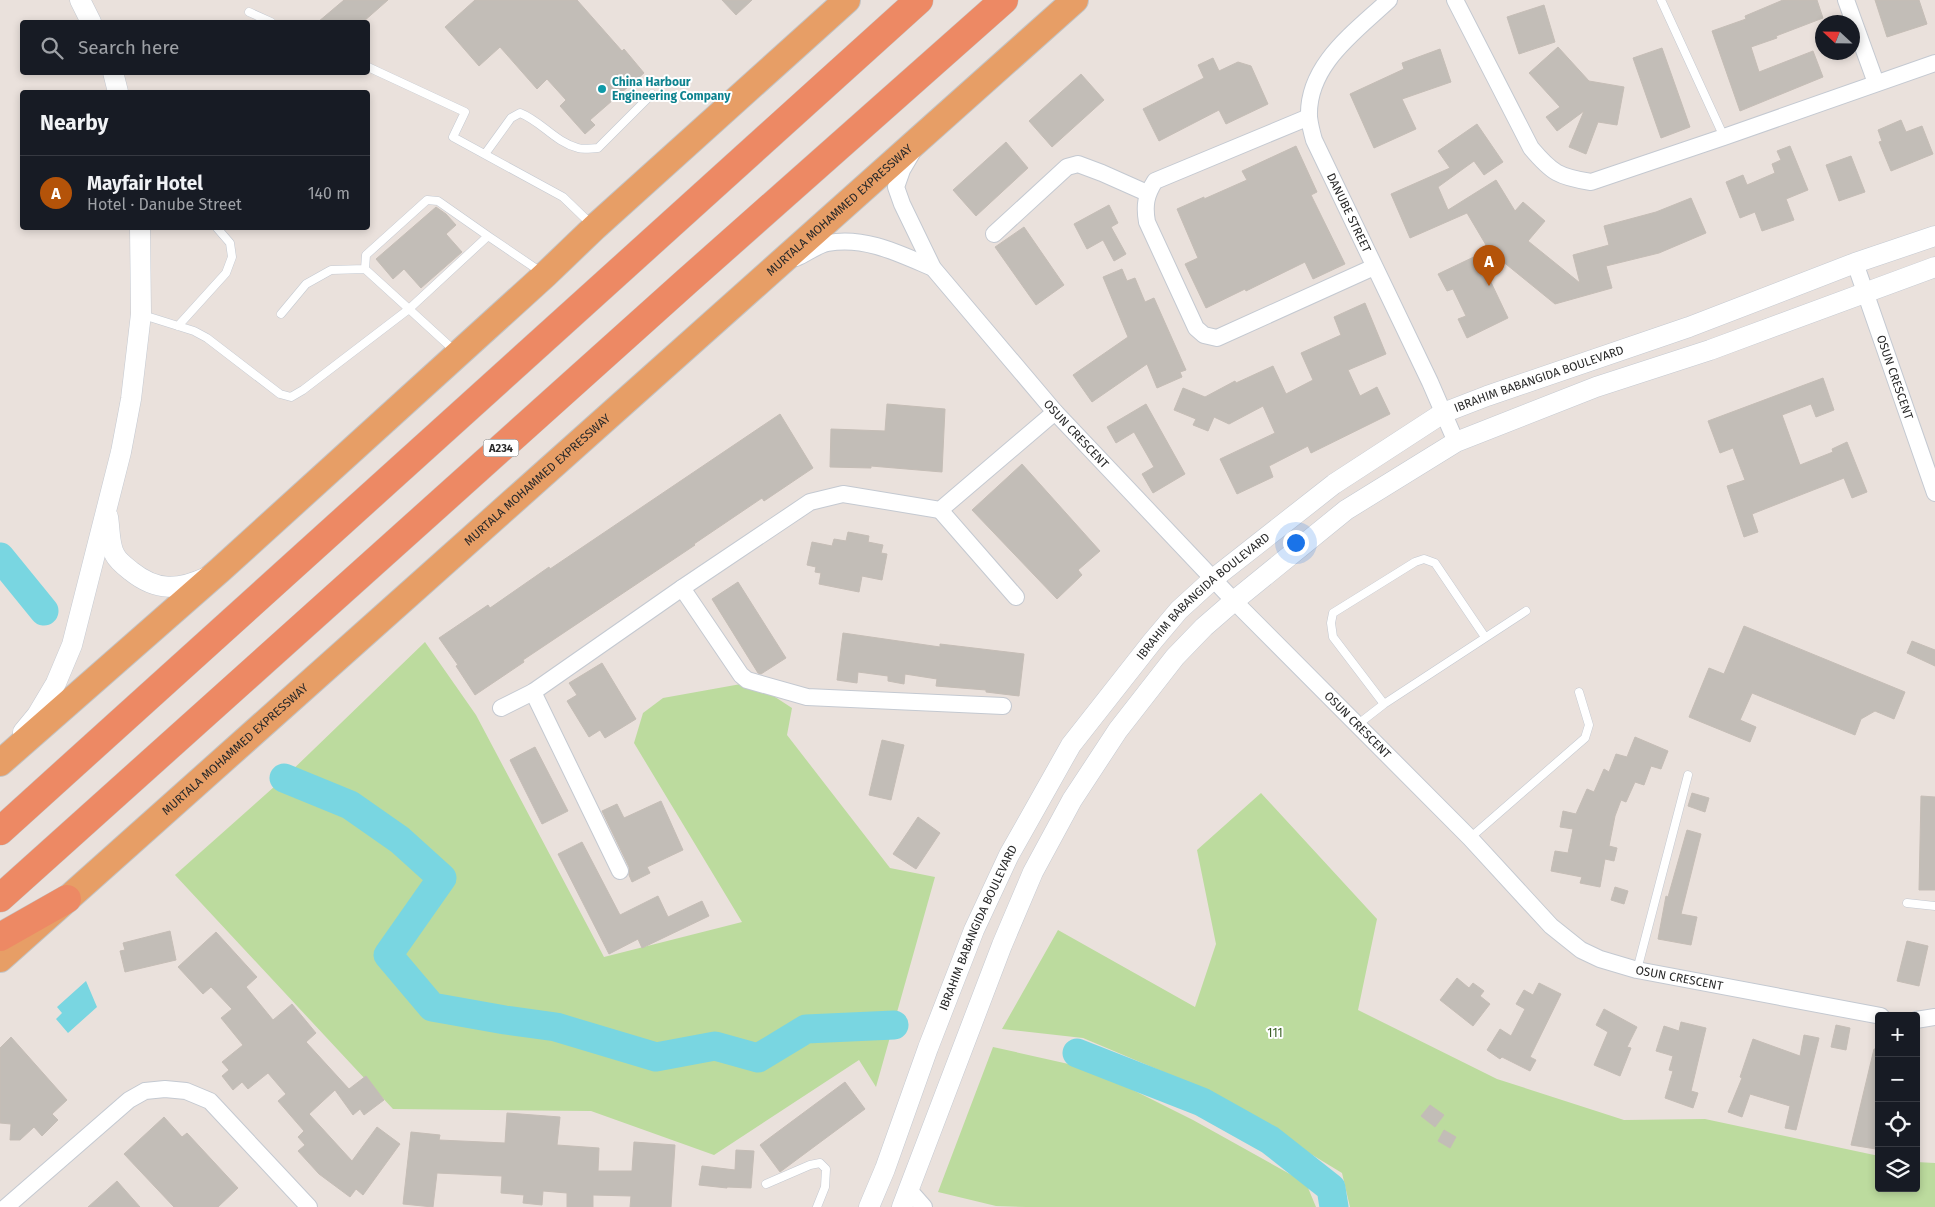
<!DOCTYPE html>
<meta charset="utf-8">
<style>
:root{--surface:#171b24;--page:#242831;--text:#f1f3f6;--muted:#9ea1a6;--line:#363941;--accent:#b45309}
body{margin:0;font-family:"Fira Sans",sans-serif;background:var(--page);color:var(--text)}
.controls{position:absolute;right:15px;bottom:15px;display:grid;overflow:hidden;border-radius:5px;box-shadow:0 2px 8px #0003}
.controls button{width:45px;height:45px;display:grid;place-items:center;padding:0;border:0;border-bottom:1px solid var(--line);background:var(--surface);color:var(--text);font:25px sans-serif}
.compass{position:absolute;left:1815px;top:15px;width:45px;height:45px;border-radius:50%;background:var(--surface);box-shadow:0 2px 8px #0003;rotate:292deg}
.you{position:absolute;left:1295px;top:542px;width:18px;height:18px;margin:-12px;border:4px solid #fff;border-radius:50%;background:#1a73e8;box-shadow:0 0 0 8px #1a73e833}
.badge{display:grid;place-items:center;width:32px;height:32px;border-radius:50%;background:var(--accent);color:#fff;font-size:16px;font-weight:700}
.pin{position:absolute;translate:-50% -41px;filter:drop-shadow(0 1px 2px #0008)}
.pin::after{content:'';position:absolute;top:26px;width:18px;height:15px;background:inherit;clip-path:polygon(0 0,100% 0,50% 100%)}
.list{margin:0;padding:0;list-style:none}
h2{display:flex;justify-content:space-between;align-items:center;height:65px;margin:0;padding:0 20px;font-size:21px}
h2 small{font-size:16px;font-weight:400;color:var(--muted)}
.list li{display:grid;grid-template-columns:32px 1fr auto;gap:15px;align-items:center;box-sizing:border-box;height:75px;padding:0 20px;border-top:1px solid var(--line)}
.list b{display:block;font-size:19px;white-space:nowrap}
.list p{margin:0;font-size:16px;white-space:nowrap;color:var(--muted)}
.list em{font-size:16px;font-style:normal;color:var(--muted)}
.icon{flex:none;width:28px;height:28px;fill:none;stroke:currentColor;stroke-width:2;stroke-linecap:round;stroke-linejoin:round}
.map{position:relative;flex:none;width:1935px;height:1207px;overflow:hidden}
.search{position:absolute;background:var(--surface);box-shadow:0 2px 8px #0003;left:20px;top:20px;width:350px;height:55px;display:flex;align-items:center;gap:12px;box-sizing:border-box;padding:0 18px;border-radius:5px;color:var(--muted);font-size:19px}
.panel{position:absolute;background:var(--surface);box-shadow:0 2px 8px #0003;left:20px;top:90px;width:350px;height:140px;border-radius:5px}
.map>svg:first-child{display:block}
.green{fill:#bcdb9e}
.water{fill:#79d6e1}
.lines{fill:none;stroke-linecap:round;stroke-linejoin:round}
.river{stroke:#79d6e1;stroke-width:29}
.building{fill:#c2bdb7;stroke:#c5bdb6}
.service-casing{stroke:#c4c9d1;stroke-width:9}
.minor-casing{stroke:#c4c9d1;stroke-width:18}
.tertiary-casing{stroke:#c4c9d1;stroke-width:21}
.trunk-casing{stroke:#c3c3c3;stroke-width:28}
.motorway-casing{stroke:#c3c3c3;stroke-width:29}
.service{stroke:#fff;stroke-width:8}
.minor{stroke:#fff;stroke-width:16}
.tertiary{stroke:#fff;stroke-width:20}
.trunk{stroke:#e79e66;stroke-width:26}
.motorway{stroke:#ed8964;stroke-width:28}
.culture-dot{fill:#0f9aa8;stroke:#fff;stroke-width:2}
.labels{text-anchor:middle;dominant-baseline:central;stroke-width:4;stroke-linejoin:round;paint-order:stroke}
.shield{fill:#fff;stroke:#696969;stroke-width:1}
.shield-label{font-size:11px;font-weight:bold;fill:#292929}
.culture-label{font-size:12px;font-weight:bold;fill:#0d838f;stroke:#fff;text-anchor:start}
.street-label{font-size:12px;fill:#292929;stroke:#fff}
.park-label{font-size:12px;fill:#375e21;stroke:#fff}
</style>
<div class="map">
<svg width="1935" height="1207" viewBox="0 0 1935 1207">
<rect width="100%" height="100%" fill="#eae1dc"/>
<path class="green" d="M425 642 476 715 604 957 742 922 634 743 643 713 663 698 752 682 792 708 787 735 890 868 935 877 876 1087 859 1060 714 1155 591 1111 393 1109 175 875 284 778Z
M1261 793 1377 919 1358 1010 1497 1079 1624 1120 1705 1119 1879 1156V1188H1916V1162L1935 1163V1207H1350L1342 1173 1204 1089 1083 1038 1002 1029 1058 930 1195 1007 1216 944 1197 850Z
M993 1047 1091 1069 1193 1120 1306 1183 1316 1207H1026L996 1206 938 1192Z"/>
<path class="water" d="M86 981 97 1007 68 1033 56 1019 62 1013 57 1007Z"/>
<g class="lines">
<path class="river" d="M0 557 44 611
M284 778 350 805 400 840 442 878 388 955 432 1007 505 1020 556 1027 656 1057 715 1046 758 1058 806 1029 894 1025
M1077 1053 1202 1102 1270 1140 1331 1188 1334 1207"/>
</g>
<path class="building" d="M344 0H388L363 22H318Z
M475 0H577L622 51 624 49 644 73 590 120 595 125 585 134 560 106 566 100 547 79 537 89 500 47 479 66 445 27Z
M722 0H752L736 15Z
M1783 0H1817L1823 18 1776 36 1777 38 1751 47 1759 72 1813 51 1823 77 1740 111 1712 31 1746 19 1745 16Z
M1875 0H1919L1927 24 1887 37Z
M1544 5 1555 42 1519 54 1507 17Z
M1558 47 1589 81 1624 87 1617 125 1598 122 1586 154 1569 147 1584 111 1557 131 1546 117 1560 107 1529 73Z
M1662 48 1690 127 1661 138 1633 58Z
M1440 49 1451 82 1402 99 1416 129 1374 148 1350 94 1404 69 1402 63Z
M1213 58 1219 71 1238 62 1251 66 1268 104 1226 124 1219 110 1159 141 1143 109 1204 78 1198 65Z
M1081 74 1104 100 1052 147 1029 121Z
M1901 120 1906 132 1922 126 1933 154 1891 171 1879 142 1882 141 1878 130Z
M1477 124 1503 162 1484 175 1474 161 1438 187 1448 210 1496 180 1515 211 1523 202 1545 221 1528 241 1580 283 1573 255 1609 245 1604 226 1656 212 1691 198 1706 233 1659 253 1606 266 1612 288 1555 304 1485 247 1486 245 1467 213 1410 238 1391 194 1450 168 1438 151Z
M1006 142 1028 168 976 216 953 190Z
M1296 146 1317 192 1311 195 1345 264 1313 279 1305 262 1246 291 1245 289 1206 308 1185 264 1198 258 1177 209 1204 197V199L1247 180 1242 171Z
M1790 146 1808 190 1786 199 1794 220 1762 231 1755 212 1740 218 1726 182 1743 175 1747 185 1775 173 1772 164 1781 160 1777 151Z
M1851 156 1865 192 1839 201 1826 165Z
M1109 205 1118 223 1111 227 1126 254 1114 261 1103 240 1087 249 1074 224Z
M436 207 446 214 456 225 446 234 462 252 421 288 404 269 393 279 376 259Z
M1024 227 1064 285 1036 305 995 247Z
M1478 255 1508 318 1467 338 1458 319 1466 316 1453 289 1447 291 1438 274Z
M1122 269 1127 281 1135 278 1145 302 1154 298 1186 370 1180 372 1182 377 1157 388 1147 364 1092 402 1073 375 1128 337 1103 277Z
M1365 303 1386 354 1348 370 1360 396 1377 387 1390 414 1311 453 1308 446 1269 466 1273 477 1237 494 1220 459 1275 433 1263 406 1229 424 1214 417 1208 431 1193 425 1196 419 1174 410 1183 388 1205 397 1235 381 1236 383 1273 366 1286 394 1313 380 1301 353 1341 335 1334 317Z
M1823 378 1834 410 1816 417 1811 404 1782 415 1800 465 1833 452 1832 449 1847 442 1867 492 1852 498 1844 478 1752 514 1758 532 1744 537 1727 486 1745 480 1733 448 1720 453 1708 421Z
M887 404 945 409 942 472 871 466V468L830 467 831 429 885 431Z
M1146 404 1185 474 1153 493 1142 474 1154 467 1134 432 1116 443 1107 427Z
M780 414 813 468 764 501 762 498 694 544 695 545 523 660 524 662 475 695 456 666 458 665 439 638 488 605 490 608 549 567 550 569Z
M1022 464 1100 551 1078 570 1082 575 1057 599 972 510Z
M848 532 869 536 868 542 883 545 881 553 887 554 882 580 862 576 859 592 819 584 821 573 815 572 816 567 807 565 812 542 832 546 834 539 846 541Z
M738 582 786 658 761 674 758 673 712 599Z
M1744 626 1905 692 1894 719 1875 711 1861 719 1855 735 1752 693 1740 720 1756 727 1750 742 1689 717 1709 668 1724 674Z
M843 633 940 647V644L1024 654 1019 696 986 692V690L936 686 937 679 905 674 904 684 888 681V676L858 672 857 683 837 680Z
M1912 641 1935 650V666L1907 653Z
M602 663 636 719 605 738 600 730 589 737 567 701 577 695 569 683Z
M1635 737 1668 751 1661 769 1651 766 1644 785 1635 782 1626 802 1621 800 1615 816 1609 846 1617 848 1614 861 1605 859 1600 887 1580 883 1582 877 1551 871 1555 851 1568 853 1573 829 1560 827 1563 811 1576 814 1587 789 1594 792 1604 769 1609 772 1616 754 1627 757Z
M882 740 904 745 891 800 869 795Z
M535 747 568 811 542 824 510 760Z
M1692 793 1709 798 1705 812 1688 806Z
M1921 796 1935 797V890H1919Z
M661 801 683 850 647 867 650 873 632 882 629 875V867L602 811 617 804 624 818Z
M918 817 940 833 916 869 893 854Z
M1687 830 1701 834 1681 914 1697 917 1691 945 1658 939 1666 896 1668 897Z
M582 842 620 915 658 896 668 917 702 901 709 916 642 948 638 939 609 954 558 854Z
M1615 887 1628 891 1624 904 1611 900Z
M170 931 176 960 125 972 120 951 125 950 123 943Z
M216 932 257 977 246 987 273 1020 292 1004 316 1033 306 1042 349 1089 366 1076 384 1100 364 1115 360 1109 353 1115 335 1090 309 1114 352 1161 377 1127 400 1144 363 1195 356 1189 350 1197 319 1174 298 1151 305 1145 298 1137 304 1131 278 1101 286 1094 268 1073 248 1089 242 1082 233 1090 222 1076 229 1070 222 1062 243 1045 221 1018 232 1009 211 987 203 994 178 967Z
M1907 941 1928 946 1919 986 1897 981Z
M1457 978 1469 988 1473 983 1484 991 1480 996 1490 1004 1473 1026 1440 1000Z
M1539 983 1561 994 1530 1057 1536 1060 1530 1071 1502 1057 1500 1059 1487 1050 1500 1029 1511 1036 1525 1009 1516 1004 1524 990 1533 995Z
M1604 1009 1637 1027 1627 1047 1631 1048 1620 1076 1594 1065 1608 1032 1596 1025Z
M1681 1022 1706 1028 1691 1091 1698 1093 1693 1108 1665 1098 1673 1071 1669 1070 1673 1056 1656 1051 1664 1026 1679 1031Z
M1836 1025 1850 1028 1846 1050 1831 1047Z
M1804 1035 1819 1038 1796 1130 1785 1128 1790 1106 1750 1094 1742 1117 1728 1112 1742 1078 1740 1077 1753 1039 1800 1056Z
M11 1037 67 1100 52 1114 58 1120 42 1136 34 1127 20 1140H10L11 1124 0 1123V1048Z
M1874 1049H1879V1132L1876 1149 1851 1145Z
M845 1082 865 1109 780 1172 760 1145Z
M1430 1105 1444 1115 1435 1127 1421 1116Z
M507 1113 560 1117 557 1145 599 1148 598 1171H632L634 1142 675 1145 671 1207H630L631 1196 593 1195V1207H567V1193L543 1191 542 1205 523 1203 524 1195 501 1193 502 1176 437 1173 433 1207 403 1204 411 1132 440 1135 439 1140 505 1143Z
M164 1117 182 1137 187 1133 238 1188 218 1207H174L124 1154Z
M1444 1130 1456 1137 1450 1148 1438 1141Z
M736 1150 754 1151 751 1188 727 1187V1188L699 1185 702 1166 735 1170Z
M117 1181 140 1207H88Z"/>
<g class="lines">
<g class="service-casing">
<path id="service" d="M1661 0 1724 137
M249 12 271 22
M368 67 465 112 453 137 563 197 591 224
M485 154 511 118 520 113C541 121 555 142 578 148 584 150 592 148 598 148L652 94
M281 314 306 284 331 270 365 269
M143 315 194 331 207 338 280 394 291 397 303 390 409 309 365 269 366 255 427 200 438 201 488 236
M178 326 226 273 232 257 230 243 217 228
M456 352 409 309 488 236 541 272
M1384 704 1333 637 1331 623 1333 613 1415 562 1424 559 1435 563 1485 637
M1357 725 1384 704 1526 611
M1470 838 1585 738 1589 725 1579 692
M1907 903 1935 906
M1637 970 1688 775
M766 1184 810 1165 820 1163 826 1169 825 1187 817 1207"/>
</g>
<g class="minor-casing">
<g id="minor">
<path id="s1" d="M1389 0C1355 32 1307 65 1309 117 1310 125 1312 133 1314 140L1430 382 1456 442"/>
<path d="M1455 0 1531 148C1552 173 1559 177 1591 182L1724 137 1935 63"/>
<path d="M1846 0 1876 83"/>
<path d="M1309 117 1155 181C1146 195 1144 205 1147 222L1196 328 1204 335 1217 338 1374 267"/>
<path id="s2" d="M912 153 902 170 896 187 902 204 933 268 1055 412 1234 601 1470 838 1551 926 1581 950 1600 959 1637 970 1881 1016"/>
<path d="M994 234 1067 167 1078 164 1102 173 1147 193"/>
<path d="M796 258C806 254 817 245 828 243 865 236 900 254 933 268"/>
<path id="s3" d="M1855 263 1935 493"/>
<path d="M940 510 1016 597"/>
<path d="M682 588 741 675 747 680 807 697 1003 706"/>
<path d="M533 692 620 871"/>
<path d="M501 708 533 692 682 588 810 502 843 494 940 510 1055 412"/>
<path d="M1916 1020 1935 1017"/>
<path d="M909 1190 924 1207"/>
<path d="M6 1207 129 1100 145 1091 165 1089 186 1091 210 1101 309 1207"/>
</g>
</g>
<g class="tertiary-casing">
<g id="tertiary">
<path d="M80 0 91 22"/>
<path d="M113 72 118 92"/>
<path d="M108 517C110 528 109 545 115 555 118 561 126 567 131 571 157 592 179 590 207 577"/>
<path d="M23 732 37 715 56 683 72 645 121 452 131 399 141 314 140 228"/>
<path id="s4" d="M869 1207 885 1169 928 1048 974 930 1009 855 1071 745 1152 642 1179 610 1213 579 1334 484 1443 413 1487 396 1689 327 1855 263 1935 236"/>
<path d="M902 1207 1002 945 1033 872 1072 800 1118 730 1175 657 1204 627 1234 601 1346 510 1456 442 1596 387 1710 350 1935 267"/>
</g>
</g>
<g class="trunk-casing">
<g id="trunk">
<path d="M0 763 220 570 545 275 595 227 847 0"/>
<path id="s5" d="M0 959 1075 0"/>
</g>
</g>
<g class="motorway-casing">
<path id="motorway" d="M0 831 919 0
M0 898 686 282 1004 0
M0 937 67 899"/>
</g>
<use href="#service" class="service"/>
<use href="#minor" class="minor"/>
<use href="#tertiary" class="tertiary"/>
<use href="#trunk" class="trunk"/>
<use href="#motorway" class="motorway"/>
</g>
<circle class="culture-dot" cx="602" cy="89" r="5"/>
<g class="labels">
<rect class="shield" x="483.5" y="439.5" width="35" height="17" rx="4"/>
<g class="shield-label">
<text x="501" y="448">A234</text>
</g>
<g class="culture-label">
<text x="612" y="82">China Harbour<tspan x="612" dy="14">Engineering Company</tspan></text>
</g>
<g class="street-label">
<text stroke="none"><textPath href="#s5" startOffset="1125">MURTALA MOHAMMED EXPRESSWAY</textPath></text>
<text stroke="none"><textPath href="#s1" startOffset="251">DANUBE STREET</textPath></text>
<text stroke="none"><textPath href="#s4" startOffset="1110">IBRAHIM BABANGIDA BOULEVARD</textPath></text>
<text stroke="none"><textPath href="#s3" startOffset="121">OSUN CRESCENT</textPath></text>
<text stroke="none"><textPath href="#s2" startOffset="346">OSUN CRESCENT</textPath></text>
<text stroke="none"><textPath href="#s5" startOffset="720">MURTALA MOHAMMED EXPRESSWAY</textPath></text>
<text stroke="none"><textPath href="#s4" startOffset="705">IBRAHIM BABANGIDA BOULEVARD</textPath></text>
<text stroke="none"><textPath href="#s2" startOffset="751">OSUN CRESCENT</textPath></text>
<text stroke="none"><textPath href="#s5" startOffset="315">MURTALA MOHAMMED EXPRESSWAY</textPath></text>
<text stroke="none"><textPath href="#s4" startOffset="300">IBRAHIM BABANGIDA BOULEVARD</textPath></text>
<text stroke="none"><textPath href="#s2" startOffset="1171">OSUN CRESCENT</textPath></text>
</g>
<g class="park-label">
<text x="1275" y="1033">111</text>
</g>
</g>
</svg>
<div class="controls">
<button>+</button>
<button>−</button>
<button><svg class="icon" aria-label="locate" viewBox="0 0 24 24"><circle cx="12" cy="12" r="6"/><path d="M12 2v4M12 18v4M2 12h4M18 12h4"/></svg></button>
<button><svg class="icon" aria-label="layers" viewBox="0 0 24 24"><path d="M12 4l9 5-9 5-9-5zM3 14l9 5 9-5"/></svg></button>
</div>
<svg class="compass" viewBox="-18 -18 36 36"><path d="M0-13l5 13h-10z" fill="#e53935"/><path d="M0 13l5-13h-10z" fill="#9ea1a6"/></svg>
<div class="you"></div>
<div class="pin badge" style="left:1489px;top:286px">A</div>
<div class="search"><svg class="icon" aria-label="search" viewBox="0 0 24 24"><circle cx="10" cy="10" r="6"/><path d="M15 15l6 6"/></svg>Search here</div>
<section class="panel">
<h2>Nearby<small></small></h2>
<ul class="list">
<li><span class="badge">A</span><div><b>Mayfair Hotel</b><p>Hotel · Danube Street</p></div><em>140 m</em></li>
</ul>
</section>
</div>
